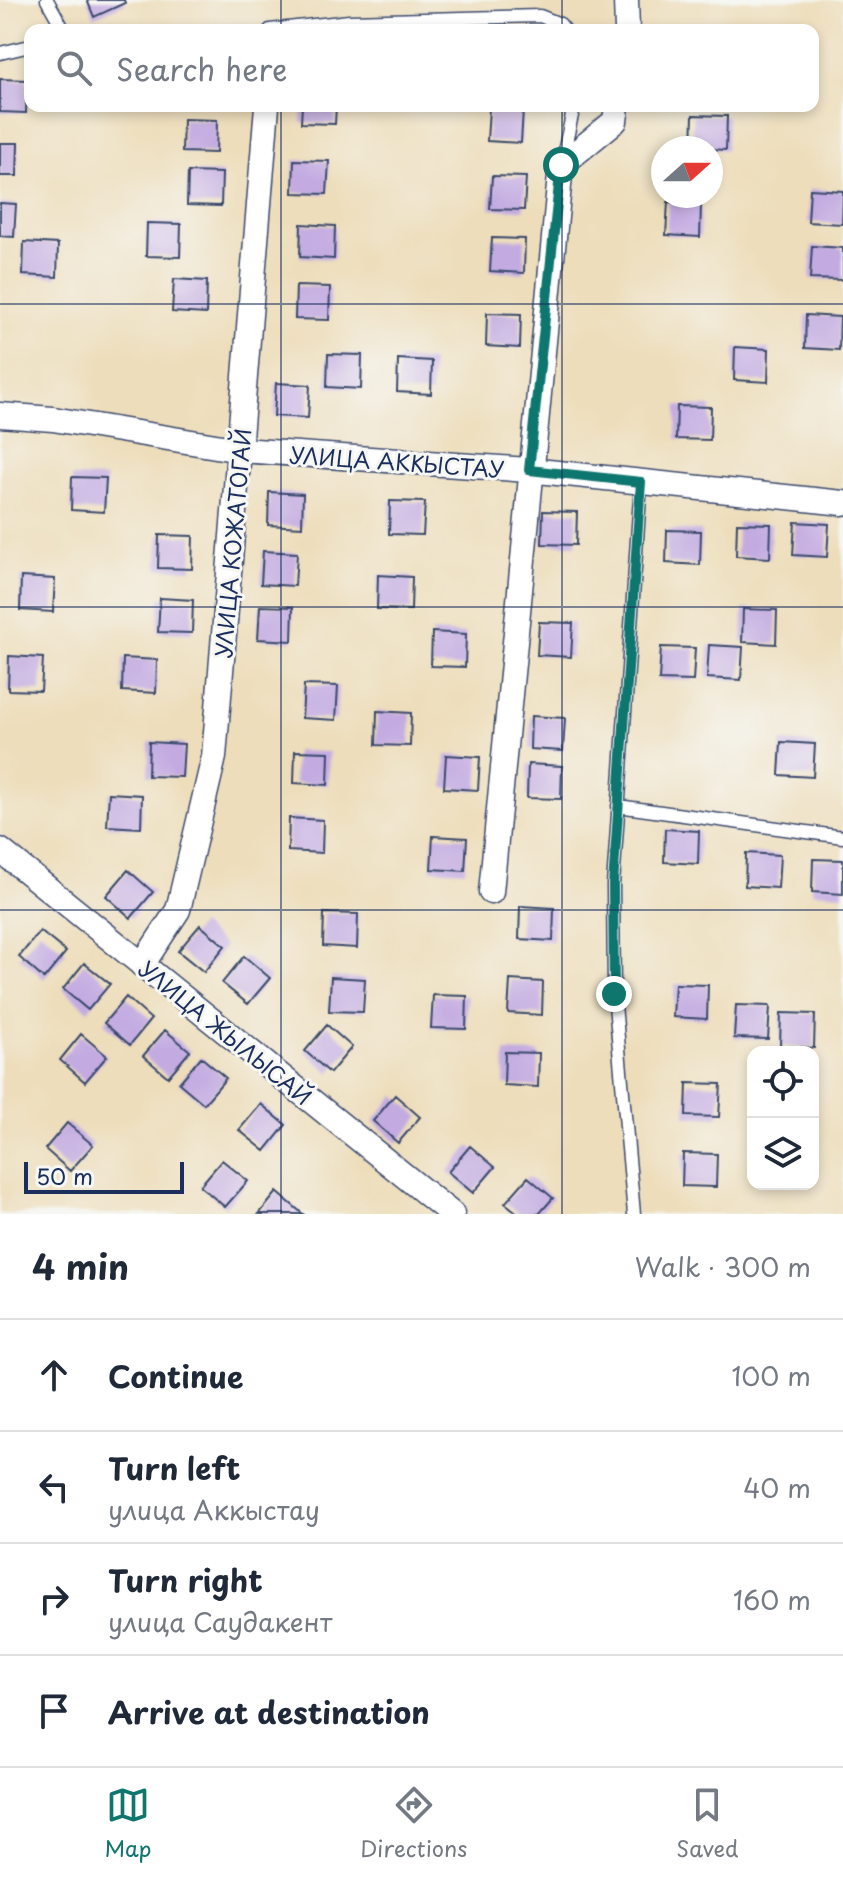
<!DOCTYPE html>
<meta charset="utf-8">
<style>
:root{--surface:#fff;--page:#f6f6f7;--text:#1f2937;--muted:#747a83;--line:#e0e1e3;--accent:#0f766e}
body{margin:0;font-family:"Playpen Sans",sans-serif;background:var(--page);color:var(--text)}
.controls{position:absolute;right:24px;bottom:24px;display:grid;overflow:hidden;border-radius:16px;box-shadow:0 4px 12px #0003}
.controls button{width:72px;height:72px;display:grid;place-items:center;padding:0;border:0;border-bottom:2px solid var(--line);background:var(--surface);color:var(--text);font:40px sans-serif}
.compass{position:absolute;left:651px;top:136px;width:72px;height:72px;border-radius:50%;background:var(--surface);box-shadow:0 4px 12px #0003;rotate:69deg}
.scale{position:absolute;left:24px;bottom:20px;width:160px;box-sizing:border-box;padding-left:8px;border:4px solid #1b2f5e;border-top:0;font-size:22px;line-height:28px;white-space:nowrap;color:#1b2f5e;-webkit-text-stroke:6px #f6f6f2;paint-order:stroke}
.stop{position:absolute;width:24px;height:24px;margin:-18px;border:6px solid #0f766e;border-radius:50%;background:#fff}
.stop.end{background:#0f766e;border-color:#fff;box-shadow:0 2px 8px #0008}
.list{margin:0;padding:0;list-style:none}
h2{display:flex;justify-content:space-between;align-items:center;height:104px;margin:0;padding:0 32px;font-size:34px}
h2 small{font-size:26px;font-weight:400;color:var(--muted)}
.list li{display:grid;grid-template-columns:52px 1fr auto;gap:24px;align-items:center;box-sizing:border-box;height:112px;padding:0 32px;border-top:2px solid var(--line)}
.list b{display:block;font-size:30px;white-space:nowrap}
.list p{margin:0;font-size:26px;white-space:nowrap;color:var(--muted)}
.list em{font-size:26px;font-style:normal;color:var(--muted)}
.icon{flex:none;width:44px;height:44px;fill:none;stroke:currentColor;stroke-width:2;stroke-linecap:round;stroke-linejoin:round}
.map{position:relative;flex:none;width:843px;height:1214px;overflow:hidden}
.search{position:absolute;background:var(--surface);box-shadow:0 4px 12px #0003;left:24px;right:24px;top:24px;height:88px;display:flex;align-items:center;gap:20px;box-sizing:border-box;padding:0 28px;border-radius:16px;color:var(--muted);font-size:30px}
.sheet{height:552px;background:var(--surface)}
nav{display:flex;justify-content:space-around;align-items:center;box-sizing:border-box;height:112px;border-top:2px solid var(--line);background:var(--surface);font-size:22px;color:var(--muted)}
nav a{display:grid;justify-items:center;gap:4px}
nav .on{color:var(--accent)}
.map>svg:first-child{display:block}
.building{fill:#c3abe1}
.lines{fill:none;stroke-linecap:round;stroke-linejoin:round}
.lane-casing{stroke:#3a496c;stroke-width:15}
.street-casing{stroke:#3a496c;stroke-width:27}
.lane{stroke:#fff;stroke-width:12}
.street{stroke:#fff;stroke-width:24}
.route{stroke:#0f766e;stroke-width:10}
.grid{fill:none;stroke:#1b2f5e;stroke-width:2;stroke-opacity:0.55}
.labels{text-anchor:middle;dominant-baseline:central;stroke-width:6;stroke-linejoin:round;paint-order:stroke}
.street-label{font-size:22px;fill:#1b2f5e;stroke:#f6f6f2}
</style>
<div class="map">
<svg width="843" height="1214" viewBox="0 0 843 1214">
<rect width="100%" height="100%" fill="#f6f6f2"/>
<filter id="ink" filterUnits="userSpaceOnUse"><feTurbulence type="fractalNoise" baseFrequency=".0125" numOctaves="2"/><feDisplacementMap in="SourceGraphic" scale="16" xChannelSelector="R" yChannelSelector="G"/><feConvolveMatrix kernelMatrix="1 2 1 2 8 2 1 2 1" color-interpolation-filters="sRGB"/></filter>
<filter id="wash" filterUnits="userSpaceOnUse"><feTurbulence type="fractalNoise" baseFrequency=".006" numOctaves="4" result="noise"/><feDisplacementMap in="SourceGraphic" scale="32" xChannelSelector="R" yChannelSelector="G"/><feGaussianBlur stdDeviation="1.8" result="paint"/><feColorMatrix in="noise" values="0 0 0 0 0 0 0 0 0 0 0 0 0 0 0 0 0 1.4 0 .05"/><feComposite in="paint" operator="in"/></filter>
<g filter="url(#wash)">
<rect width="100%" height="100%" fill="#edddba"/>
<g id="blocks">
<path class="building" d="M87 0H124L125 3 94 17Z
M0 79 27 80 26 113 0 112Z
M302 106H336L335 124 301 123Z
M489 108 523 110 521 143 487 141Z
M693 115 727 116 726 150 692 148Z
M183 119 217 120 216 153 182 152Z
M0 143H18L17 176H0Z
M294 160 329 161 327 194 293 193Z
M188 172 222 173 221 206 187 205Z
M492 176 526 177 524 210 490 209Z
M810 189 843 191 842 224 808 222Z
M668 202 701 204 700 237 666 235Z
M0 203 16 204 14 237 0 236Z
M147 223 181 224 180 257 146 256Z
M301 224 335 226 334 259 300 257Z
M492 238 525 239 524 273 490 271Z
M24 242 58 244 57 277 23 275Z
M812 246 843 248V280L810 279Z
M174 279 207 281 206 314 172 312Z
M296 286 330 287 329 320 295 319Z
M487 313 521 314 520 348 486 346Z
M806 315 840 317 839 350 805 348Z
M735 347 769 349 768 382 734 380Z
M328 354 362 355 361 389 327 387Z
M398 359 432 361 431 394 397 392Z
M276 383 310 385 308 418 274 416Z
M677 406 711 407 710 440 676 439Z
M72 477 106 478 104 512 71 510Z
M269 492 303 494 302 527 268 525Z
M390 501 425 502 423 535 389 534Z
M543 511 577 512 576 545 542 544Z
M795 522 829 524 827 557 793 555Z
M737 523 771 524 770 558 736 556Z
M667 530 701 531 700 565 666 563Z
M159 535 193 536 192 569 158 568Z
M263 551 297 553 295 586 261 584Z
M378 575 412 577 411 610 377 609Z
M21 577 55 579 53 612 20 610Z
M160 598 193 600 192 633 158 632Z
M260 606 293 607 292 641 258 639Z
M743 609 777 610 776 644 742 642Z
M539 622 573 623 571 657 537 655Z
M432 632 466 634 465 667 431 666Z
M709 645 743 647 741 680 707 678Z
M661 647 695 648 693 681 659 680Z
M9 656 43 658 41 691 8 690Z
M123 658 157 660 156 693 122 691Z
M304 685 338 686 336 720 302 718Z
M377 711 411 713 410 746 376 745Z
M531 716 565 718 563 751 530 749Z
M149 742 184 744 182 777 148 776Z
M781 742 815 744 813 777 779 775Z
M295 751 329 752 328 785 294 783Z
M446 755 480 757 478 790 444 788Z
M528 764 562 766 561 799 527 798Z
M109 793 142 795 141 828 107 826Z
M289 818 323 820 322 853 288 851Z
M665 829 699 831 698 864 664 862Z
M433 836 467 838 465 871 431 869Z
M746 853 780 855 778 888 745 886Z
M813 859 843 860V894L812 892Z
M128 870 153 892 131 918 106 896Z
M520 906 554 908 553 941 519 939Z
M324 913 358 914 357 948 323 946Z
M200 925 225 946 204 972 178 951Z
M40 931 66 952 44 979 19 957Z
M244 956 270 978 248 1004 222 983Z
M84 963 110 984 88 1010 63 989Z
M331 977 365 979 363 1012 329 1011Z
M510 980 543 982 542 1015 508 1013Z
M675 984 708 985 707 1019 673 1017Z
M433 995 467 996 466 1029 431 1028Z
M126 997 151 1019 130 1045 104 1023Z
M736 1005 770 1006 768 1039 734 1038Z
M781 1013 815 1014 814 1048 780 1046Z
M327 1025 352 1047 330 1073 305 1051Z
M165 1030 190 1051 168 1077 143 1056Z
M81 1034 107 1056 85 1082 60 1060Z
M505 1052 539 1053 538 1087 504 1085Z
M201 1057 226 1078 204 1104 179 1083Z
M687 1083 721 1084 719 1117 686 1116Z
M395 1095 420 1117 398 1143 373 1121Z
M261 1104 286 1125 265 1151 239 1130Z
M67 1123 93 1145 70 1171 45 1149Z
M470 1146 495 1167 473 1193 448 1172Z
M683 1153 717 1154 716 1187 682 1186Z
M222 1160 248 1181 225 1207 200 1186Z
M528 1177 553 1198 539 1214H519L505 1203Z
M277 1192 303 1214H259Z"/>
</g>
</g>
<g filter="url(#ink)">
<use href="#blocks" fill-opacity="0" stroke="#3a496c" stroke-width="2"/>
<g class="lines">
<g class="lane-casing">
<path id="lane" d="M47 0 64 30
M270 30 349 21 540 16 560 24 565 30
M0 53 30 46
M562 161 574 106
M618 806 843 837
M634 1214 614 994 613 885 641 482"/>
</g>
<g class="street-casing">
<path id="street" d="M626 0 627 30
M0 415 53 419 240 450 529 470 843 503
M0 850 452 1214
M491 892 561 165 615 121 617 106
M142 965 178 910 214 757 267 106"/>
</g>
<use href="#lane" class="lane"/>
<use href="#street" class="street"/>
</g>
</g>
<g class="lines" filter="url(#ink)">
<path class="route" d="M561 165 529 470 641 482 613 885 614 994"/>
</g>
<path class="grid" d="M281 0V30M562 0V30M281 106V1214M562 106V1214M0 304H843M0 607H843M0 910H843"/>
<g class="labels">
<g class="street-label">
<text transform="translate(397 461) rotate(4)">УЛИЦА АККЫСТАУ</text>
<text transform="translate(232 543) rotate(-85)">УЛИЦА КОЖАТОГАЙ</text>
<text transform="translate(226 1032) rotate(39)">УЛИЦА ЖЫЛЫСАЙ</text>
</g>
</g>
</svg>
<div class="controls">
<button><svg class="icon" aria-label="locate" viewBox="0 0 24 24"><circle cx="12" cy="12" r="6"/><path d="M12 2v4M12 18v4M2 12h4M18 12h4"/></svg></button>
<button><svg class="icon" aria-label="layers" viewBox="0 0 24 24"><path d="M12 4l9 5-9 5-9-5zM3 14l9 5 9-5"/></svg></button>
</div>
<svg class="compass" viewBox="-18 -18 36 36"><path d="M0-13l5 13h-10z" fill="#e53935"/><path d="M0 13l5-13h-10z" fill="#747a83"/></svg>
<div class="scale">50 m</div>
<div class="stop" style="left:561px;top:165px"></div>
<div class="stop end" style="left:614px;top:994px"></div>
<div class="search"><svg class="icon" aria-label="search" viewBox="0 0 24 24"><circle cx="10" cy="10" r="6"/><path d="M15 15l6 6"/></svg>Search here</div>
</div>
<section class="sheet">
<h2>4 min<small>Walk · 300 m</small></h2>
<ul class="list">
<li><svg class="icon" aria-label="ahead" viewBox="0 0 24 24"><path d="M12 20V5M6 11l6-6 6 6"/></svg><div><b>Continue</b></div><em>100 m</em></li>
<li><svg class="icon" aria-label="left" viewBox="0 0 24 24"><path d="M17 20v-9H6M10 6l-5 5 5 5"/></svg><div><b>Turn left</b><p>улица Аккыстау</p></div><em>40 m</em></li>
<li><svg class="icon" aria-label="right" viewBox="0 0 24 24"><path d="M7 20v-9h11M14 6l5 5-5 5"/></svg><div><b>Turn right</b><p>улица Саудакент</p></div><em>160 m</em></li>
<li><svg class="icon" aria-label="arrive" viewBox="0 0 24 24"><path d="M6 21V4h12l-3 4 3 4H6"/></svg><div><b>Arrive at destination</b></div></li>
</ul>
</section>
<nav>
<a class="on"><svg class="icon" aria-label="map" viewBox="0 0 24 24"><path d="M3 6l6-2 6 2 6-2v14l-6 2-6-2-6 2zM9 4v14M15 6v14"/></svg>Map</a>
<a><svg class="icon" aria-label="directions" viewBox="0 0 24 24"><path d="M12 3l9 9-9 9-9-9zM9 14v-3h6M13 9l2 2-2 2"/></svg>Directions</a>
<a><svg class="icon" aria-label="saved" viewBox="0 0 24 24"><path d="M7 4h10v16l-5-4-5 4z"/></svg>Saved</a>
</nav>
